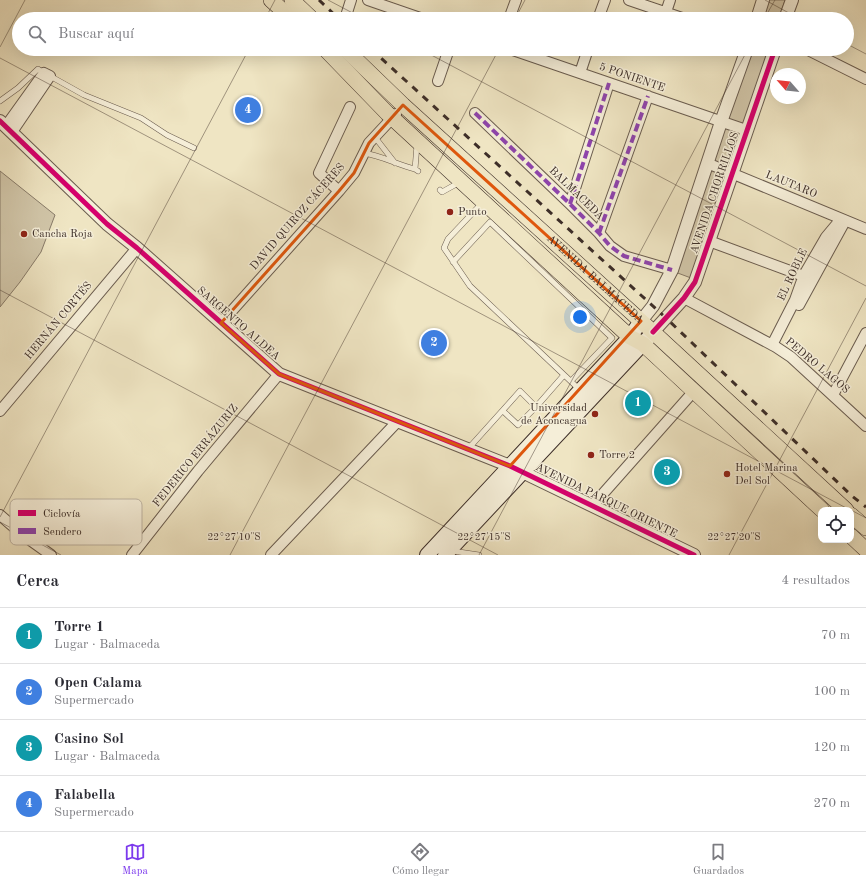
<!DOCTYPE html>
<html lang="es">
<meta charset="utf-8">
<style>
:root{--surface:#fff;--page:#f2f2f3;--text:#2b2b33;--muted:#7c7c81;--line:#e1e1e2;--accent:#7c3aed}
body{margin:0;font-family:"Old Standard TT",serif;background:var(--page);color:var(--text)}
.controls{position:absolute;right:12px;bottom:12px;display:grid;overflow:hidden;border-radius:8px;box-shadow:0 4px 16px #0002}
.controls button{width:36px;height:36px;display:grid;place-items:center;padding:0;border:0;border-bottom:1px solid var(--line);background:var(--surface);color:var(--text);font:20px sans-serif}
.compass{position:absolute;left:770px;top:68px;width:36px;height:36px;border-radius:50%;background:var(--surface);box-shadow:0 4px 16px #0002;rotate:298deg}
.you{position:absolute;left:580px;top:317px;width:14px;height:14px;margin:-10px;border:3px solid #fff;border-radius:50%;background:#1a73e8;box-shadow:0 0 0 6px #1a73e833}
.badge{display:grid;place-items:center;width:26px;height:26px;border-radius:50%;background:var(--accent);color:#fff;font-size:13px;font-weight:700}
.pin{position:absolute;translate:-50% -50%;border:2px solid #fff;box-shadow:0 1px 4px #0006}
.list{margin:0;padding:0;list-style:none}
h2{display:flex;justify-content:space-between;align-items:center;height:52px;margin:0;padding:0 16px;font-size:17px}
h2 small{font-size:13px;font-weight:400;color:var(--muted)}
.list li{display:grid;grid-template-columns:26px 1fr auto;gap:12px;align-items:center;box-sizing:border-box;height:56px;padding:0 16px;border-top:1px solid var(--line)}
.list b{display:block;font-size:15px;white-space:nowrap}
.list p{margin:0;font-size:13px;white-space:nowrap;color:var(--muted)}
.list em{font-size:13px;font-style:normal;color:var(--muted)}
.icon{flex:none;width:22px;height:22px;fill:none;stroke:currentColor;stroke-width:2;stroke-linecap:round;stroke-linejoin:round}
.map{position:relative;flex:none;width:866px;height:555px;overflow:hidden}
.search{position:absolute;background:var(--surface);box-shadow:0 4px 16px #0002;left:12px;right:12px;top:12px;height:44px;display:flex;align-items:center;gap:10px;box-sizing:border-box;padding:0 14px;border-radius:22px;color:var(--muted);font-size:15px}
.sheet{height:276px;background:var(--surface)}
nav{display:flex;justify-content:space-around;align-items:center;box-sizing:border-box;height:56px;border-top:1px solid var(--line);background:var(--surface);font-size:11px;color:var(--muted)}
nav a{display:grid;justify-items:center;gap:2px}
nav .on{color:var(--accent)}
.map>svg:first-child{display:block}
.green{fill:#d1c6a9;stroke:#877a68}
.lines{fill:none;stroke-linecap:round;stroke-linejoin:round}
.service-casing{stroke:#6a5c4f;stroke-width:6}
.minor-casing{stroke:#6a5c4f;stroke-width:12}
.tertiary-casing{stroke:#6a5c4f;stroke-width:14}
.secondary-casing{stroke:#3d2e28;stroke-width:16}
.primary-casing{stroke:#3d2e28;stroke-width:16}
.service{stroke:#f5eed8;stroke-width:5}
.minor{stroke:#f5eed8;stroke-width:10}
.tertiary{stroke:#f5eed8;stroke-width:12}
.secondary{stroke:#f5eed8;stroke-width:14}
.primary{stroke:#efe5c3;stroke-width:15}
.rail{stroke:#3d2e28;stroke-width:3;stroke-dasharray:7 7;stroke-linecap:butt}
.quiet{stroke:#8e44ad;stroke-width:4;stroke-dasharray:8 4;stroke-linecap:butt}
.cycleway-casing{stroke:#f5eed8;stroke-width:8}
.cycleway{stroke:#d6006c;stroke-width:5}
.marked{fill:none;stroke:#df570d;stroke-width:3;stroke-linejoin:round}
.ticks{fill:none;stroke:#3d2e28;stroke-width:1;stroke-opacity:0.45}
.poi-dot{fill:#8f2418;stroke:#f5eed8;stroke-width:1.5}
.labels{text-anchor:middle;dominant-baseline:central;stroke-width:3;stroke-linejoin:round;paint-order:stroke}
.street-label{font-size:11px;fill:#3d2e28;stroke:#f5eed8}
.poi-label{font-size:11px;fill:#3d2e28;stroke:#f5eed8;text-anchor:start}
.key{fill:#f5eed8;stroke:#beb4a3;stroke-width:1}
.key-label{font-size:11px;fill:#3d2e28}
.ticks-label{font-size:10px;text-anchor:middle;fill:#3d2e28;stroke:#f5eed8;stroke-width:3;stroke-linejoin:round;paint-order:stroke}
</style>
<div class="map">
<svg width="866" height="555" viewBox="0 0 866 555">
<rect width="100%" height="100%" fill="#efe5c3"/>
<filter id="stains"><feTurbulence type="fractalNoise" baseFrequency=".005" numOctaves="4"/><feColorMatrix values="0 0 0 0 .2 0 0 0 0 .09 0 0 0 0 .02 0 0 0 .5 -.17"/></filter>
<radialGradient id="worn" r=".72"><stop offset=".6" stop-color="#630" stop-opacity="0"/><stop offset="1" stop-color="#630" stop-opacity=".3"/></radialGradient>
<path class="green" d="M768 0H785L779 19H762Z
M751 49H769L738 142 730 159 691 278 675 272Z
M0 171 55 215 41 252 20 282 0 307Z"/>
<g class="lines">
<g class="service-casing">
<path id="service" d="M50 76 84 95 141 118 167 135 194 148
M0 101 18 88 38 69 44 73
M374 136 395 163
M417 145 415 169 418 171
M363 153C381 155 397 165 415 169
M440 190 442 192 460 182
M482 203 448 239 444 248 470 286 579 389
M453 262 490 222 612 338 571 381
M503 411 518 425 536 407
M468 449 520 391 536 407 564 375
M452 551 479 555"/>
</g>
<g class="minor-casing">
<path id="minor" d="M368 0 423 19
M629 0 685 19
M666 12 670 0
M345 19 351 0
M509 19 516 0
M598 19 605 0
M510 49 746 130
M806 49 866 79
M580 73 588 49
M438 81 449 49
M475 113 570 204 599 233 610 246 624 256 672 270
M6 126 44 73 50 76 12 132
M707 163 866 229
M339 191 319 173 350 107
M570 204 609 83
M599 233 648 96
M709 241 809 278
M684 298 776 347 791 357 866 426
M799 305 845 221
M221 323 339 191 354 173 369 143 396 114
M772 345 795 300 804 275 826 237 841 219
M833 395 866 333
M0 411 137 248
M593 505 694 391
M0 515 23 535 51 555
M132 555 198 471 279 374
M271 555 397 422"/>
</g>
<g class="tertiary-casing">
<path id="tertiary" d="M757 19 763 0
M785 19 792 0
M0 121 107 224 137 248 279 374 510 466 694 555
M641 321 653 306 672 270 721 122 747 49
M653 332 684 298 695 282 775 49"/>
</g>
<g class="secondary-casing">
<path id="secondary" d="M427 555 630 337 641 321
M445 555 650 336"/>
</g>
<g class="primary-casing">
<g id="primary">
<path d="M271 0 292 19"/>
<path d="M292 0 312 19"/>
<path d="M325 49 387 113 630 337 643 344 822 510"/>
<path id="s1" d="M345 49 403 105 653 332 846 510"/>
<path d="M851 515 866 528"/>
<path d="M851 536 866 550"/>
</g>
</g>
<use href="#service" class="service"/>
<use href="#minor" class="minor"/>
<use href="#tertiary" class="tertiary"/>
<use href="#secondary" class="secondary"/>
<use href="#primary" class="primary"/>
<path class="rail" d="M319 0 339 19
M371 49 666 318 852 496 866 507"/>
<path class="quiet" d="M475 113 570 204 599 233 610 246 624 256 672 270
M570 204 609 83
M599 233 648 96"/>
<g class="cycleway-casing">
<path id="cycleway" d="M0 121 107 224 137 248 279 374 510 466 694 555
M653 332 684 298 695 282 775 49"/>
</g>
<use href="#cycleway" class="cycleway"/>
</g>
<path class="marked" d="M403 105 641 321 510 466 279 374 221 323 339 191 354 173 369 143Z"/>
<path class="ticks" d="M328 0 364 19M765 0 800 19M265 19 275 0M515 19 525 0M764 19 775 0M847 44 866 54M0 47 25 0M420 49 866 286M0 58 850 510M0 290 498 555M851 510 866 518M0 517 249 49M0 522 61 555M230 555 499 49M479 555 748 49M729 555 866 298"/>
<g class="poi-dot">
<circle cx="450" cy="212" r="4"/>
<circle cx="24" cy="234" r="4"/>
<circle cx="595" cy="414" r="4"/>
<circle cx="591" cy="455" r="4"/>
<circle cx="727" cy="474" r="4"/>
</g>
<g class="labels">
<g class="street-label">
<text transform="translate(632 78) rotate(19)">5 PONIENTE</text>
<text transform="translate(791 185) rotate(22)">LAUTARO</text>
<text transform="translate(715 193) rotate(-71)">AVENIDA CHORRILLOS</text>
<text transform="translate(576 194) rotate(44)">BALMACEDA</text>
<text transform="translate(298 217) rotate(-49)">DAVID QUIROZ CÁCERES</text>
<text transform="translate(793 275) rotate(-65)">EL ROBLE</text>
<text stroke="none"><textPath href="#s1" startOffset="340">AVENIDA BALMACEDA</textPath></text>
<text transform="translate(59 321) rotate(-50)">HERNÁN CORTÉS</text>
<text transform="translate(238 324) rotate(41)">SARGENTO ALDEA</text>
<text transform="translate(817 366) rotate(40)">PEDRO LAGOS</text>
<text transform="translate(196 456) rotate(-51)">FEDERICO ERRÁZURIZ</text>
<text transform="translate(606 501) rotate(26)">AVENIDA PARQUE ORIENTE</text>
</g>
<g class="poi-label">
<text x="458" y="212">Punto</text>
<text x="32" y="234">Cancha Roja</text>
<text x="587" y="408" text-anchor="end">Universidad<tspan x="587" dy="13">de Aconcagua</tspan></text>
<text x="599" y="455">Torre 2</text>
<text x="735" y="468">Hotel Marina<tspan x="735" dy="13">Del Sol</tspan></text>
</g>
</g>
<rect x="10" y="499" width="132" height="46" rx="6" class="key"/>
<rect x="18" y="510" width="18" height="6" fill="#d6006c"/>
<rect x="18" y="528" width="18" height="6" fill="#8e44ad"/>
<g class="key-label">
<text x="43" y="517">Ciclovía</text>
<text x="43" y="535">Sendero</text>
</g>
<g class="ticks-label">
<text x="234" y="540">22°27'10"S</text>
<text x="484" y="540">22°27'15"S</text>
<text x="734" y="540">22°27'20"S</text>
</g>
<rect width="100%" height="100%" filter="url(#stains)"/>
<rect width="100%" height="100%" fill="url(#worn)"/>
</svg>
<div class="controls">
<button><svg class="icon" aria-label="locate" viewBox="0 0 24 24"><circle cx="12" cy="12" r="6"/><path d="M12 2v4M12 18v4M2 12h4M18 12h4"/></svg></button>
</div>
<svg class="compass" viewBox="-18 -18 36 36"><path d="M0-13l5 13h-10z" fill="#e53935"/><path d="M0 13l5-13h-10z" fill="#7c7c81"/></svg>
<div class="you"></div>
<div class="pin badge" style="left:638px;top:403px;background:#0f9aa8">1</div>
<div class="pin badge" style="left:434px;top:343px;background:#3f7fe0">2</div>
<div class="pin badge" style="left:667px;top:472px;background:#0f9aa8">3</div>
<div class="pin badge" style="left:248px;top:110px;background:#3f7fe0">4</div>
<div class="search"><svg class="icon" aria-label="search" viewBox="0 0 24 24"><circle cx="10" cy="10" r="6"/><path d="M15 15l6 6"/></svg>Buscar aquí</div>
</div>
<section class="sheet">
<h2>Cerca<small>4 resultados</small></h2>
<ul class="list">
<li><span class="badge" style="background:#0f9aa8">1</span><div><b>Torre 1</b><p>Lugar · Balmaceda</p></div><em>70 m</em></li>
<li><span class="badge" style="background:#3f7fe0">2</span><div><b>Open Calama</b><p>Supermercado</p></div><em>100 m</em></li>
<li><span class="badge" style="background:#0f9aa8">3</span><div><b>Casino Sol</b><p>Lugar · Balmaceda</p></div><em>120 m</em></li>
<li><span class="badge" style="background:#3f7fe0">4</span><div><b>Falabella</b><p>Supermercado</p></div><em>270 m</em></li>
</ul>
</section>
<nav>
<a class="on"><svg class="icon" aria-label="map" viewBox="0 0 24 24"><path d="M3 6l6-2 6 2 6-2v14l-6 2-6-2-6 2zM9 4v14M15 6v14"/></svg>Mapa</a>
<a><svg class="icon" aria-label="directions" viewBox="0 0 24 24"><path d="M12 3l9 9-9 9-9-9zM9 14v-3h6M13 9l2 2-2 2"/></svg>Cómo llegar</a>
<a><svg class="icon" aria-label="saved" viewBox="0 0 24 24"><path d="M7 4h10v16l-5-4-5 4z"/></svg>Guardados</a>
</nav>
